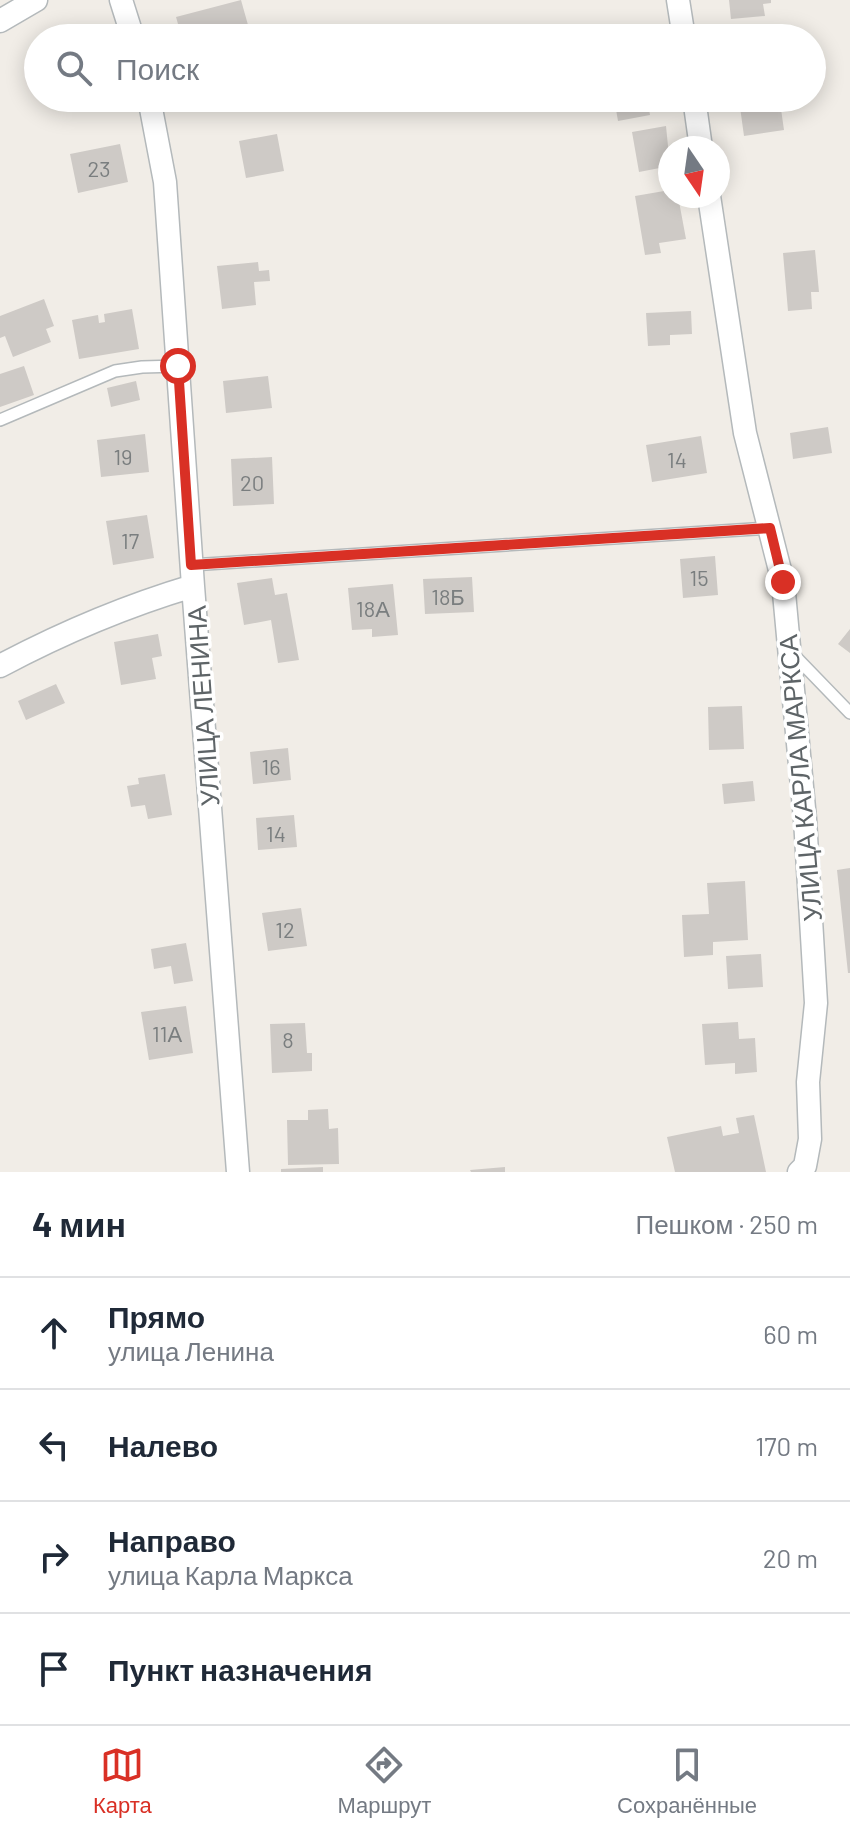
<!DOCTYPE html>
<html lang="ru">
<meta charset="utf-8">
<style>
:root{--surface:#fff;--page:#f2f2f3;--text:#1f2937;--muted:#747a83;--line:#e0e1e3;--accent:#d93025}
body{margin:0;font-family:Barlow,sans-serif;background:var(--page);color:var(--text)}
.compass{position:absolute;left:658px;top:136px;width:72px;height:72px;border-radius:50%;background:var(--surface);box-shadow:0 4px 20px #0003;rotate:167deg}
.stop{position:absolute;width:24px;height:24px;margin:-18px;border:6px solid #d93025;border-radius:50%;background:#fff}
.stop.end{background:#d93025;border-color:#fff;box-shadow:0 2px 8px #0008}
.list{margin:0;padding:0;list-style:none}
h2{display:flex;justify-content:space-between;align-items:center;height:104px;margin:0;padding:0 32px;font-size:34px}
h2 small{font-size:26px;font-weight:400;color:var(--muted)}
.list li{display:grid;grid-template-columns:52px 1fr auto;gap:24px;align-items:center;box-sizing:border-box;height:112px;padding:0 32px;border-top:2px solid var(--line)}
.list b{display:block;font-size:30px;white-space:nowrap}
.list p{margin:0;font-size:26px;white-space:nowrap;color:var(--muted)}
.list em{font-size:26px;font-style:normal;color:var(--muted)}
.icon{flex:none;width:44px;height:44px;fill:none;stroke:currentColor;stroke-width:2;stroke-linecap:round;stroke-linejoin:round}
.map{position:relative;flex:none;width:850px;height:1172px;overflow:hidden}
.search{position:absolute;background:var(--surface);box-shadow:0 4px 20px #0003;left:24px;right:24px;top:24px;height:88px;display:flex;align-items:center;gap:20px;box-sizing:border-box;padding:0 28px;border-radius:44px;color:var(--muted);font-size:30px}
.sheet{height:552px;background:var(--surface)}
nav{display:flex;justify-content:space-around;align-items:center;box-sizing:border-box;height:112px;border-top:2px solid var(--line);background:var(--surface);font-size:22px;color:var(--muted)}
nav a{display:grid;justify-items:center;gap:4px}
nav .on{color:var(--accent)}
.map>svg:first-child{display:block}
.building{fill:#cecac6}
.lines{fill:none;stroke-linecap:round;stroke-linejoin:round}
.service-casing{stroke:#b4b9bb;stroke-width:14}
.minor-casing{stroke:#b4b9bb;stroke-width:25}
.service{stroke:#fff;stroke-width:11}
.minor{stroke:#fff;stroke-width:22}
.route{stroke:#d93025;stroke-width:10}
.labels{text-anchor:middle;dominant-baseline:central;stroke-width:7;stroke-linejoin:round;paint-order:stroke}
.number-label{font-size:22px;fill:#7a7e7f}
.street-label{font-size:26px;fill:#5e6467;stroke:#fff}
</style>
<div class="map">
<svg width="850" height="1172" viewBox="0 0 850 1172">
<rect width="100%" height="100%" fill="#f1ede7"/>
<path class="building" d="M241 0 248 25 199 38H182L176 17Z
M729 0H771V3L763 4 765 16 731 19Z
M194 98H216V99L195 104Z
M614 98H647L650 115 618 121Z
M780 102 784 130 744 136 740 107Z
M666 126 670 166 639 172 632 132Z
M277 134 284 171 246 178 239 141Z
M120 144 128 182 78 193 70 154Z
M670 190V196H678L686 239 659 243 661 253 645 255 635 196Z
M815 250 819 292H811L812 309 788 311 783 253Z
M258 262 259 271 269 270 270 281 254 282 256 305 222 309 217 266Z
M44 299 54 326 46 329 51 342 13 357 5 336 0 338V316Z
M132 309 139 349 79 359 72 320 98 315 99 323 105 322 104 314Z
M691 311 692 334 670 335V345L648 346 646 313Z
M24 366 34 395 0 407V374Z
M268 376 272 408 226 413 223 381Z
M136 381 140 400 111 407 107 388Z
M828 427 832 453 793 459 790 433Z
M145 434 149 472 101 477 97 440Z
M701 436 707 473 652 482 646 445Z
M272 457 274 504 233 506 231 459Z
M147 515 154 558 113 565 106 521Z
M715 556 718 595 683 598 680 559Z
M472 577 474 612 425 614 423 579Z
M272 578 275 595 287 593 299 660 278 663 271 620 244 625 237 583Z
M393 584 398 635 372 637V629L352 630 348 588Z
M850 629V653L838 644Z
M158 634 162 656 152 658 156 679 121 685 114 642Z
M56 684 65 703 26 720 18 701Z
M742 706 744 749 709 750 708 707Z
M288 748 291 780 253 784 250 752Z
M165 774 172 815 148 819 145 805 131 807 127 786 139 784 138 778Z
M753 781 755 801 724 804 722 784Z
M294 815 297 847 258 850 256 818Z
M850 868V973H848L837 870Z
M745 881 748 940 713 942V955L684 957 682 915 709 914 707 883Z
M301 908 307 946 268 951 262 913Z
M186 943 193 981 174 984 171 966 154 969 151 949Z
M761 954 763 987 728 989 726 956Z
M186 1006 193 1053 149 1060 141 1012Z
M738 1022 739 1039 755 1038 757 1072 735 1074V1063L705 1065 702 1024Z
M305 1023 307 1053H312V1071L272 1073 270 1024Z
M328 1109 329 1129 338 1128 339 1164 288 1165 287 1120H308V1110Z
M754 1115 766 1172H675L667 1137 721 1126 723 1136 739 1133 736 1118Z
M323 1167V1172H281V1169Z
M505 1167V1172H471L470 1170Z"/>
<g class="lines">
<g class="service-casing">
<path id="service" d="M0 420 115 371 142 367 178 366
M191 565 770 528
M792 653 850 713"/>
</g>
<g class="minor-casing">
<path id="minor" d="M121 0 133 38
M678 0 684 38
M0 21 36 0
M149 98 165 182 193 586 238 1172
M694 98 701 148
M709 196 745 433 783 582 805 819 816 1003 808 1082 810 1139 805 1166 799 1172
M0 666C62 633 126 606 193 586"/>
</g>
<use href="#service" class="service"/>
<use href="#minor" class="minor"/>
</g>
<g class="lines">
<path class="route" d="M178 366 191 565 770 528 783 582"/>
</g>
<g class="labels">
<g class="number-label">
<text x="99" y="168">23</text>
<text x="123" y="456">19</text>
<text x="677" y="459">14</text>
<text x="252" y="482">20</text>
<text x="130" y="540">17</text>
<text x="699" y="577">15</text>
<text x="448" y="596">18Б</text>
<text x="373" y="608">18А</text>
<text x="271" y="766">16</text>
<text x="276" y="833">14</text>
<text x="285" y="929">12</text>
<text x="167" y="1033">11А</text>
<text x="288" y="1039">8</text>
</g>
<g class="street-label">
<text transform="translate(202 706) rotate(-94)">УЛИЦА ЛЕНИНА</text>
<text transform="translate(799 778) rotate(-95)">УЛИЦА КАРЛА МАРКСА</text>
</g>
</g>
</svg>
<svg class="compass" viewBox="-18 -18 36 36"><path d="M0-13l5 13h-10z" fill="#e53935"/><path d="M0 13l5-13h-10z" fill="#747a83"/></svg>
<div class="stop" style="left:178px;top:366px"></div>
<div class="stop end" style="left:783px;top:582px"></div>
<div class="search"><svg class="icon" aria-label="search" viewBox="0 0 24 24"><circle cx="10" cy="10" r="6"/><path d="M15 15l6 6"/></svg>Поиск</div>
</div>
<section class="sheet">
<h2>4 мин<small>Пешком · 250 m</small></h2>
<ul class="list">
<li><svg class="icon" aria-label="ahead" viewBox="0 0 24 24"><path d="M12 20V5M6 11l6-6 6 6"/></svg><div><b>Прямо</b><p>улица Ленина</p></div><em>60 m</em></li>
<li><svg class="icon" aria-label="left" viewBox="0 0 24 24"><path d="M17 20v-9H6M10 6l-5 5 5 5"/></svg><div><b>Налево</b></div><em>170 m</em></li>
<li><svg class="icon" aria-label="right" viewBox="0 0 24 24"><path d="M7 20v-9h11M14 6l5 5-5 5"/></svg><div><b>Направо</b><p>улица Карла Маркса</p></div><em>20 m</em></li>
<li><svg class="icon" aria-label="arrive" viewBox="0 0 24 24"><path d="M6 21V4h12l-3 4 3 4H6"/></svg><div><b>Пункт назначения</b></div></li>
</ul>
</section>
<nav>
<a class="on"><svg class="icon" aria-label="map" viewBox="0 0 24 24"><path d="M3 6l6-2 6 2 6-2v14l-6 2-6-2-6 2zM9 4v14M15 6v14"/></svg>Карта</a>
<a><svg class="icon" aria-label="directions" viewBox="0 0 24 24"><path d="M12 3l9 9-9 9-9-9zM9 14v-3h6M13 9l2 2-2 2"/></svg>Маршрут</a>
<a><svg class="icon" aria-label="saved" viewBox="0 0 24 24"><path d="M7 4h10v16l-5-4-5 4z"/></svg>Сохранённые</a>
</nav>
